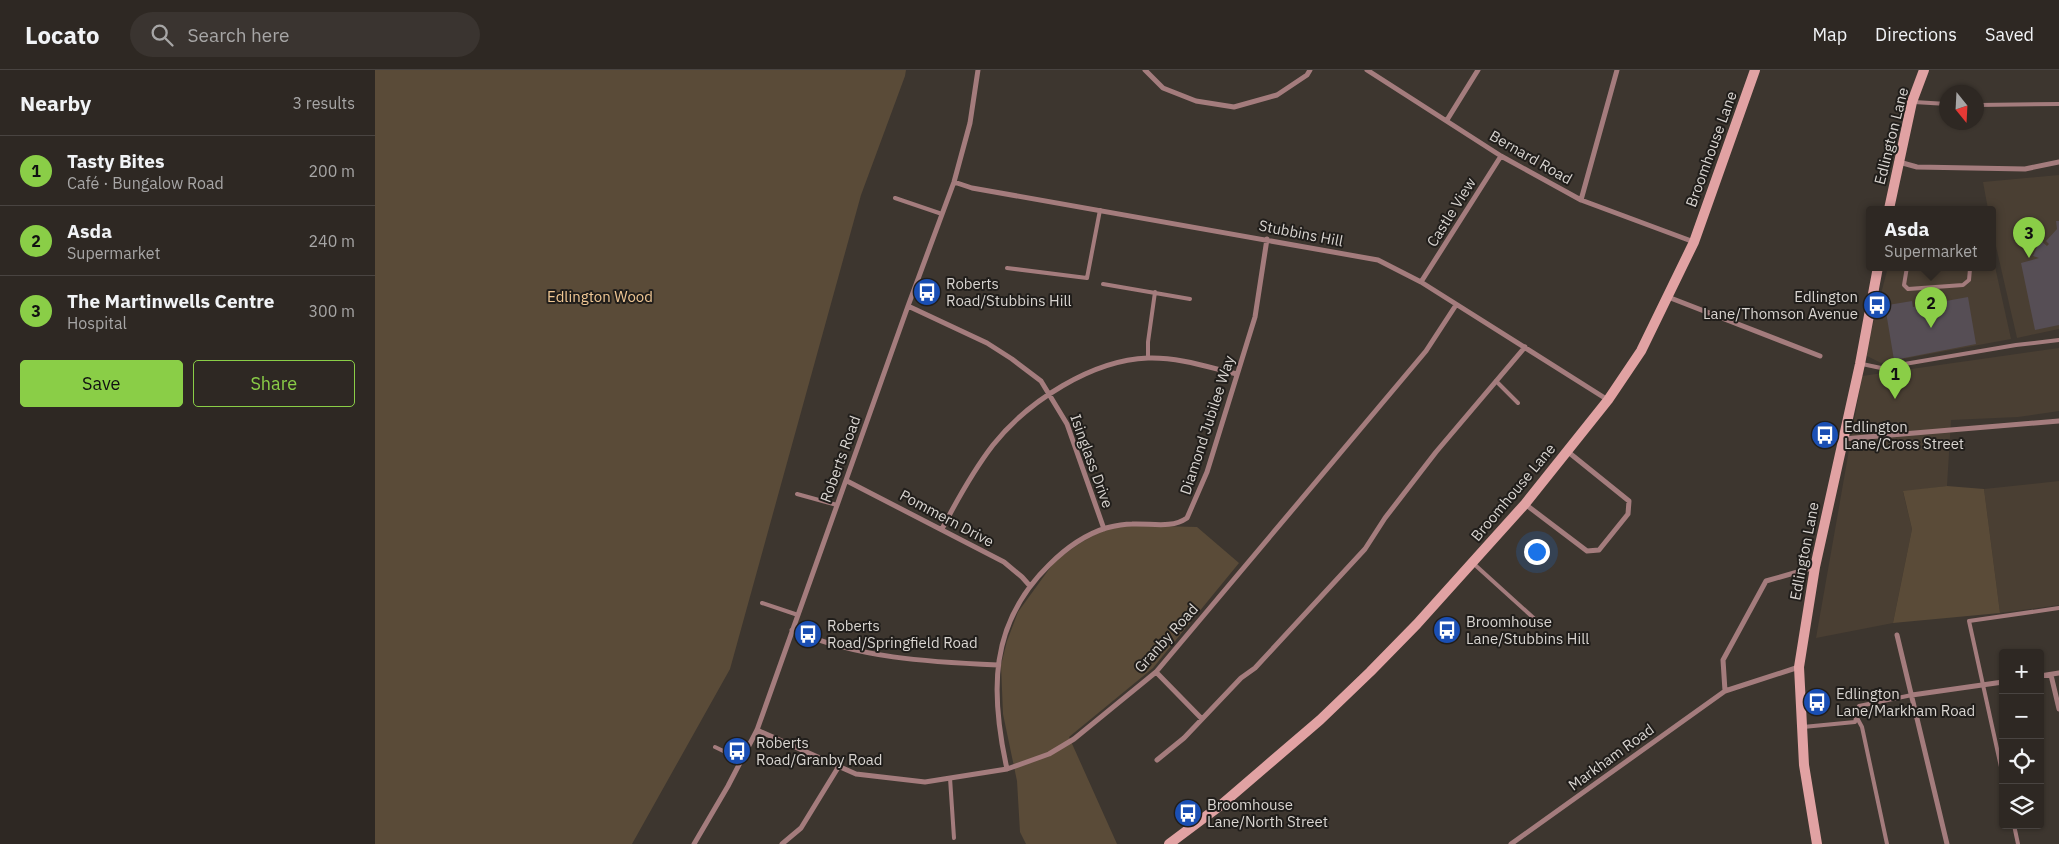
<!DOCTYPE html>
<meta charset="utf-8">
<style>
:root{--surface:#2e2823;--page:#3a3430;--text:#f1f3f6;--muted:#a7a6a6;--line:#494441;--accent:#8ace47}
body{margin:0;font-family:"IBM Plex Sans",sans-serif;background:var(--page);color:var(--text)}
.controls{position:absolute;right:15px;bottom:15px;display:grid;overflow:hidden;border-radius:5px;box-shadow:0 1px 4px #0004}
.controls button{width:45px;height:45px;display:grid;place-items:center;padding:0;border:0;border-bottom:1px solid var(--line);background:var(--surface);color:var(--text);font:25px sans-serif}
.compass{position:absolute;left:1564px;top:15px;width:45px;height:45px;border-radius:50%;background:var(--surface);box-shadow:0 1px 4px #0004;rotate:162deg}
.you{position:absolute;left:1161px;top:481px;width:18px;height:18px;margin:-12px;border:4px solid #fff;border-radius:50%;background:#1a73e8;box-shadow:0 0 0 8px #1a73e833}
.badge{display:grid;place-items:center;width:32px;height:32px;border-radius:50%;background:var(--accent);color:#111;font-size:16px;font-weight:700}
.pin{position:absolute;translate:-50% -41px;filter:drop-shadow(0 1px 2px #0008)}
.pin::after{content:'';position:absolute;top:26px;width:18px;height:15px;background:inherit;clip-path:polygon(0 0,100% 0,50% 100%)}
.popup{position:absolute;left:1491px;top:136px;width:130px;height:65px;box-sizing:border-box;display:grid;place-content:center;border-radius:5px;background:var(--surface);filter:drop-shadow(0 1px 4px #0005);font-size:16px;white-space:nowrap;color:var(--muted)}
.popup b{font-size:19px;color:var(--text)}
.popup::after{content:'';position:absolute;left:50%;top:100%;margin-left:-10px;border:10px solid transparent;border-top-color:var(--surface)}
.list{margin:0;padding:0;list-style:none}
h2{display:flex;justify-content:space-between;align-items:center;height:65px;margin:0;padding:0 20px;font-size:21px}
h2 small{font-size:16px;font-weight:400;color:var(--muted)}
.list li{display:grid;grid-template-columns:32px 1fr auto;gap:15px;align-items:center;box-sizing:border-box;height:70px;padding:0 20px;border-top:1px solid var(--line)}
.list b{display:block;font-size:19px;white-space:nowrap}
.list p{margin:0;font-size:16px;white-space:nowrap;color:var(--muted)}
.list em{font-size:16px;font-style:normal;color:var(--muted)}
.actions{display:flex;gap:10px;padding:15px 20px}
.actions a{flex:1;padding:11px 0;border:1px solid var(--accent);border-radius:5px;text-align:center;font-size:18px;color:var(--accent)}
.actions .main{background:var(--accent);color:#111}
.icon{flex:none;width:28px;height:28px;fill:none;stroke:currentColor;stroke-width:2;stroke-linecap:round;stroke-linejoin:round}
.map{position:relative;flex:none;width:1684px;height:774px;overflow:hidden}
header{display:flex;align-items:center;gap:30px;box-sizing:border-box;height:70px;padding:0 25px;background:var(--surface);border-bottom:1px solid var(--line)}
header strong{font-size:24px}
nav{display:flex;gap:28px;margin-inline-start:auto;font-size:18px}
.search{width:350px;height:45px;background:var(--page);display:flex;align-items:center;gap:12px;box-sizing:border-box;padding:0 18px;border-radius:28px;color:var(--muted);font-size:19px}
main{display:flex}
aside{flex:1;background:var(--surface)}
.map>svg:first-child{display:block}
.built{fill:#4a3f33}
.green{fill:#5a4b38}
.building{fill:#564e55}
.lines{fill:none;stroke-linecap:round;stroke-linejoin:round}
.lane{stroke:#a47c7d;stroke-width:4}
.street{stroke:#a47c7d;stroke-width:5}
.secondary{stroke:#e1a2a3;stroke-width:10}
.labels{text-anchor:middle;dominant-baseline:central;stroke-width:4;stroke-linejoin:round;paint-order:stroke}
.street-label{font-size:15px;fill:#d8d4d0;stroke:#211e1b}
.poi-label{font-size:15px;fill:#d8d4d0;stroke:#211e1b;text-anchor:start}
.park-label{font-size:15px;fill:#f0c794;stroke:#211e1b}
</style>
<header>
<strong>Locato</strong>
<div class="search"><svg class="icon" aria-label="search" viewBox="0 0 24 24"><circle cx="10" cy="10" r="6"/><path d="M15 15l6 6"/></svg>Search here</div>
<nav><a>Map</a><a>Directions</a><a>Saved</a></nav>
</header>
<main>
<aside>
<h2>Nearby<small>3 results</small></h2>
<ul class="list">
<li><span class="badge">1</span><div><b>Tasty Bites</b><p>Café · Bungalow Road</p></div><em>200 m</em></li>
<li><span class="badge">2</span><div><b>Asda</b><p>Supermarket</p></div><em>240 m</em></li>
<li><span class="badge">3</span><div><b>The Martinwells Centre</b><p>Hospital</p></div><em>300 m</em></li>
</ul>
<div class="actions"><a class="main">Save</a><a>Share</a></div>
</aside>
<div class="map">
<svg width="1684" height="774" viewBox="0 0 1684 774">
<rect width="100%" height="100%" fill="#3d362f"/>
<path class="built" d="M1684 105V259L1642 268 1617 159V139H1613L1608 112Z
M1617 183 1636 269 1506 293 1490 285 1513 197H1617Z
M1684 278V341L1643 347 1576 350 1572 416 1528 422 1537 459 1518 553 1441 568 1487 306Z
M1684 411V535L1625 543 1609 419Z"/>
<path class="green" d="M0 0H531L530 6 486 125 355 599 257 774H0Z
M1572 416 1609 419 1625 543 1518 553 1537 459 1528 421Z
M746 455 822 457 864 493 778 598 694 667 742 774H651L645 762 642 711 628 644 626 595 632 571 643 542 680 491 705 473 725 462Z"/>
<path class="building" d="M1681 151H1684V255L1660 260 1646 193 1664 188 1658 186 1665 170 1672 176 1674 174 1671 171 1682 159Z
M1593 227 1601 274 1519 290 1511 242 1514 241 1513 235 1537 231 1538 237Z"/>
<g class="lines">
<path class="lane" d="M1539 32 1572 34
M1602 35 1684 34
M520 128 567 144
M1532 197 1529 215 1533 219 1588 215 1594 210 1595 199 1594 197
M632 198 712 208 725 140
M728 214 815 229
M773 288V272L780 222
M1487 294 1506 298 1641 275 1684 270
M1121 311 1143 333
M422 424 462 435
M1099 494 1163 552
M387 533 423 545
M1481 646 1487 657 1512 774
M1428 657 1480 652 1484 636 1537 625
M340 677 367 690
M1628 706 1594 551 1684 538
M575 708 579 768
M1639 755 1643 774"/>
<path class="street" d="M770 0 788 18 821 31 859 37 902 25 932 5 935 0
M992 0 1126 86 1206 130 1319 172
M1072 50 1103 0
M1524 92 1542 97 1650 99 1684 92
M579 112 597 118 1003 190 1046 212 1233 330
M1206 130 1242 0
M1046 212 1126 86
M1293 227 1445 286
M533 236 612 273 637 289 666 311 692 354 729 459
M1468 369 1684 351
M472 411 629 492 647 507 655 516
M1150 434 1212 481 1224 480 1253 444 1254 431 1192 381
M567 459C582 430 598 401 618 375 653 331 717 290 773 288 803 287 833 297 862 304
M417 560C483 588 552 592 623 595
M1522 565 1572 774
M781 602 827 649
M1676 605 1684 639
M1665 606 1684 603
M1350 621 1348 590 1391 511 1440 497
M1537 625 1628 612
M382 660 481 704 550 712 632 699 674 684 699 669 781 602 1051 281 1081 235
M782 690 809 668 866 608 880 598 990 479 1010 448 1061 382 1150 277
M632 699C615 622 614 554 674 495 690 479 709 465 731 458 739 456 748 454 757 454 776 453 796 459 812 448L832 402 880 247 892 169
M319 774 353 716 382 660 533 236 579 112 595 53 603 0
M407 774 426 758 464 696
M1136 774 1350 621 1424 597"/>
<path class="secondary" d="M1514 139 1537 32 1549 0
M794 774 846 735 945 650 995 602 1042 554 1150 434 1233 330 1266 281 1319 172 1380 0
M1442 774 1429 695 1424 597 1440 497 1485 294 1503 197"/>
</g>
<defs>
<g id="bus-disc" transform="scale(1.4375)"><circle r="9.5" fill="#1a4fb4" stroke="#211e1b"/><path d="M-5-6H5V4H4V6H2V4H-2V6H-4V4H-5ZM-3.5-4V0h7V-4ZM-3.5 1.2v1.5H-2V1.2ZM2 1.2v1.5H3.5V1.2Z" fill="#fff"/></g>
</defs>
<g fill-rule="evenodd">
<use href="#bus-disc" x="552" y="222"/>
<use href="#bus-disc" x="1502" y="235"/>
<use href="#bus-disc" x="1450" y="365"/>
<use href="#bus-disc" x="1072" y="560"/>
<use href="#bus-disc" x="433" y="564"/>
<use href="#bus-disc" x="1442" y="632"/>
<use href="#bus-disc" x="362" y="681"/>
<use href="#bus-disc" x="813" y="743"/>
</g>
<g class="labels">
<g class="street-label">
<text transform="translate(1516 66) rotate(-76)">Edlington Lane</text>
<text transform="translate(1336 79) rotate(-70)">Broomhouse Lane</text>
<text transform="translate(1156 87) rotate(30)">Bernard Road</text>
<text transform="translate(1076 142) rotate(-58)">Castle View</text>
<text transform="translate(926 163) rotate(11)">Stubbins Hill</text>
<text transform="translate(832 355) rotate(-72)">Diamond Jubilee Way</text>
<text transform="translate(465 389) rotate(-70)">Roberts Road</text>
<text transform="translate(717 391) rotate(70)">Isinglass Drive</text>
<text transform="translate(1138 422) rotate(-50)">Broomhouse Lane</text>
<text transform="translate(572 448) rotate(28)">Pommern Drive</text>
<text transform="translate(1429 481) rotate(-79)">Edlington Lane</text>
<text transform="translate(791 568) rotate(-48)">Granby Road</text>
<text transform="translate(1236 687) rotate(-36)">Markham Road</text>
</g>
<g class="poi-label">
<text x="571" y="213">Roberts<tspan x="571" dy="17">Road/Stubbins Hill</tspan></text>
<text x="1483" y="226" text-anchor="end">Edlington<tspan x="1483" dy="17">Lane/Thomson Avenue</tspan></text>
<text x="1469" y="356">Edlington<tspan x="1469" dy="17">Lane/Cross Street</tspan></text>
<text x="1091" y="551">Broomhouse<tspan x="1091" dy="17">Lane/Stubbins Hill</tspan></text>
<text x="452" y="555">Roberts<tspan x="452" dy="17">Road/Springfield Road</tspan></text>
<text x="1461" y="623">Edlington<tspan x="1461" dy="17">Lane/Markham Road</tspan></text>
<text x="381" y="672">Roberts<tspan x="381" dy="17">Road/Granby Road</tspan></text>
<text x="832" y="734">Broomhouse<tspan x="832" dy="17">Lane/North Street</tspan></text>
</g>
<g class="park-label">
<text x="225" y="226">Edlington Wood</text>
</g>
</g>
</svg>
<div class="controls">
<button>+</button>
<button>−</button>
<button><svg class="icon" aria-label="locate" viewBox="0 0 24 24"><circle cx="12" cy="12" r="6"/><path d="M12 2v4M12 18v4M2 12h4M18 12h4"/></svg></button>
<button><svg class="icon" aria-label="layers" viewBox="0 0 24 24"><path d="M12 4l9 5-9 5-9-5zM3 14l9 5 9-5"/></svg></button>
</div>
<svg class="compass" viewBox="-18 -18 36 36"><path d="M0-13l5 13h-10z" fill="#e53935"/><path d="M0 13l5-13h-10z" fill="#a7a6a6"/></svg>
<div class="you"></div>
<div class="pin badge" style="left:1520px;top:329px">1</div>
<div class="pin badge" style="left:1556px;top:258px">2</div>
<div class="popup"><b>Asda</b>Supermarket</div>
<div class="pin badge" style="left:1654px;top:188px">3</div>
</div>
</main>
